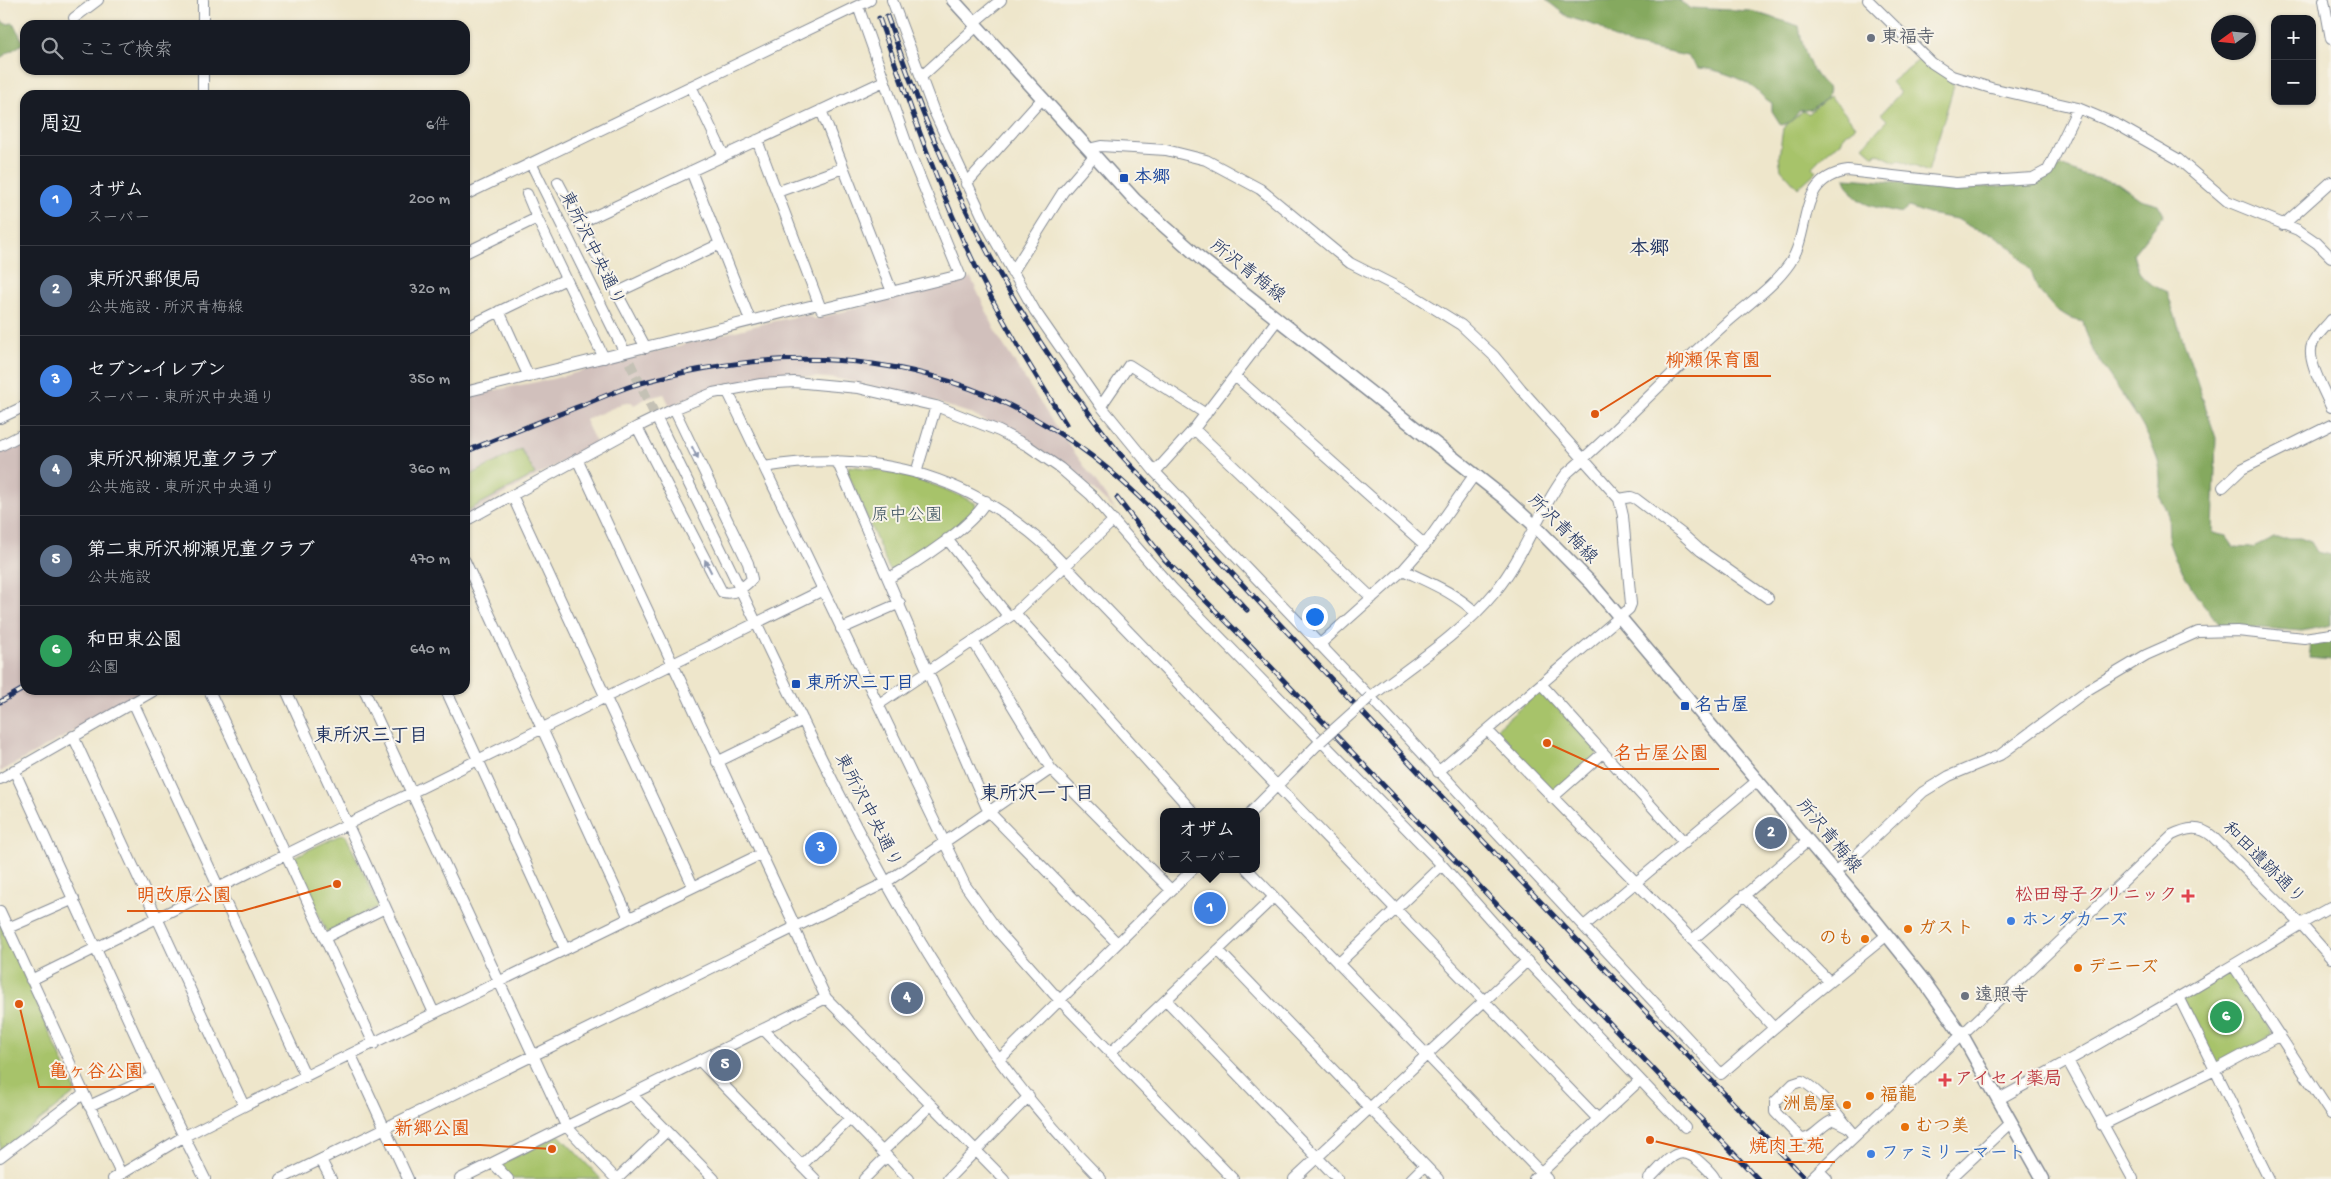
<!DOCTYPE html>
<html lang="ja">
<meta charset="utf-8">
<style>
:root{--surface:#171b24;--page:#242831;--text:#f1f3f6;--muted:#9ea1a6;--line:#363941;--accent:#c8321e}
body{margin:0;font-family:"Gochi Hand","Klee One",sans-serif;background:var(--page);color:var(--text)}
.controls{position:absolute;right:15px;top:15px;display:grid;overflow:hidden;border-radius:10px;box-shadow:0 1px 4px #0004}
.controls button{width:45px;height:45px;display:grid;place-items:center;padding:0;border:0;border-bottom:1px solid var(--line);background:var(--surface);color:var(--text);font:25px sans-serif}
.compass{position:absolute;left:2211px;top:15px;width:45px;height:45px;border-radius:50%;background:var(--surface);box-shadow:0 1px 4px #0004;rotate:255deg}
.you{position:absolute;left:1314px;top:616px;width:18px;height:18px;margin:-12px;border:4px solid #fff;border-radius:50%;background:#1a73e8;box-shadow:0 0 0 8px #1a73e833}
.badge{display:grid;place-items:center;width:32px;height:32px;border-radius:50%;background:var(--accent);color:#fff;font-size:16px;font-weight:700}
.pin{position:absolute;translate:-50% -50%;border:2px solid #fff;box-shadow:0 1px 5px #0006}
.popup{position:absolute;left:1160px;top:808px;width:100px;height:65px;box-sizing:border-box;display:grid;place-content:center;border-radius:10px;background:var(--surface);filter:drop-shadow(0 1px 4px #0005);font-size:16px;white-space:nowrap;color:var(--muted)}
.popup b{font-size:19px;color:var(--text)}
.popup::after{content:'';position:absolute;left:50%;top:100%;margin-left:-10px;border:10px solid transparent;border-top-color:var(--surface)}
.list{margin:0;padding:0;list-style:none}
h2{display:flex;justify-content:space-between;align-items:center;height:65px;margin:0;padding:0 20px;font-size:21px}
h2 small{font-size:16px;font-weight:400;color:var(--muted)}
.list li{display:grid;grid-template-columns:32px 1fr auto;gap:15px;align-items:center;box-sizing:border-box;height:90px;padding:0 20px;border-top:1px solid var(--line)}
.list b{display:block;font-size:19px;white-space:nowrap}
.list p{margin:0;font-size:16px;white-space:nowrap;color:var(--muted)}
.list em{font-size:16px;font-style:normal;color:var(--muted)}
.icon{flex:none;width:28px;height:28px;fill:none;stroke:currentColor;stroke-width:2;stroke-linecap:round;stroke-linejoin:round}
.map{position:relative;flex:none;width:2331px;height:1179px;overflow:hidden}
.search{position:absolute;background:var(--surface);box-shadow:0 1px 4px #0004;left:20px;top:20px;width:450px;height:55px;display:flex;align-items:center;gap:12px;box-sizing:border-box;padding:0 18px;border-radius:15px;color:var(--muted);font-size:19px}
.panel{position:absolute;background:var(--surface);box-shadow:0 1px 4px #0004;left:20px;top:90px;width:450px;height:605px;border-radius:15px}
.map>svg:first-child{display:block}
.industrial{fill:#d1c0bc}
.green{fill:#a7c36a;stroke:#617964}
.forest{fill:#85a95e;stroke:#506c5e}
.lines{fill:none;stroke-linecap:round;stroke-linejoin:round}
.minor-tunnel{stroke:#c4c1b5;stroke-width:10;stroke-dasharray:10 5;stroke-linecap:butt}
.minor-casing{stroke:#848a94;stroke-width:12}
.major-casing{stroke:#848a94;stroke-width:15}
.minor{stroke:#fff;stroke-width:10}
.major{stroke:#fff;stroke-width:12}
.rail-casing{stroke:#1b2f5e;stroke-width:5}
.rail{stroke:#f7f3e8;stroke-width:3;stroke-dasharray:9;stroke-linecap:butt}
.minor-bridge-casing{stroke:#848a94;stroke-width:12;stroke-linecap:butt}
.minor-bridge{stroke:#fff;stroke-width:10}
.oneway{fill:#8d97ae}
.worship-dot{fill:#6b7280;stroke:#f7f3e8;stroke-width:2}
.transit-dot{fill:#1a4fb4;stroke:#f7f3e8;stroke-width:2}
.health-dot{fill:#e0444e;stroke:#f7f3e8;stroke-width:2}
.shop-dot{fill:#3f7fe0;stroke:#f7f3e8;stroke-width:2}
.food-dot{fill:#e8710a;stroke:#f7f3e8;stroke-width:2}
.labels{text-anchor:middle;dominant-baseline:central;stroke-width:4;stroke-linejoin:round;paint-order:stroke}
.worship-label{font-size:18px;font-weight:bold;fill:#5b616d;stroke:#f7f3e8;text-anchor:start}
.transit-label{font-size:18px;font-weight:bold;fill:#164399;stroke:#f7f3e8;text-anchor:start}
.street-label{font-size:18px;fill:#1b2f5e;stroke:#f7f3e8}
.park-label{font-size:18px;fill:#3e5461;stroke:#f7f3e8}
.health-label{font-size:18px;font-weight:bold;fill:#be3a42;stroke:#f7f3e8;text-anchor:end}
.shop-label{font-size:18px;font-weight:bold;fill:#366cbe;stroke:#f7f3e8;text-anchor:start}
.food-label{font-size:18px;font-weight:bold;fill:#c56008;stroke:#f7f3e8;text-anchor:start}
.neighbourhood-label{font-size:19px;font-weight:bold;fill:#1b2f5e;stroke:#f7f3e8}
.quarter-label{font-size:20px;font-weight:bold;fill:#1b2f5e;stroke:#f7f3e8}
.leader{fill:none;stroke:#de5710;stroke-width:2}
.callout-dot{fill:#de5710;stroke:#f7f3e8;stroke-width:2}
.callout-label{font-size:19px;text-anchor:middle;font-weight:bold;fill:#de5710;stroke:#f7f3e8;stroke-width:4;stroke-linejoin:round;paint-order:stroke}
</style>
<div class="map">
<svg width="2331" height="1179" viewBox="0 0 2331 1179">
<rect width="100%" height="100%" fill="#f7f3e8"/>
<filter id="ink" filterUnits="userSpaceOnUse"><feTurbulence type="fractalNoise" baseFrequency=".02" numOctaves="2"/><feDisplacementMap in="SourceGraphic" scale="10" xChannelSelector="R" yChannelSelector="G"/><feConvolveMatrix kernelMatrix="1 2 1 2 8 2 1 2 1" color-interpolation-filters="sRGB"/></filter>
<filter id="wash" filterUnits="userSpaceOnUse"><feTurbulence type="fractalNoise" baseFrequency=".0096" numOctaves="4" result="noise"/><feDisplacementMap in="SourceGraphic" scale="20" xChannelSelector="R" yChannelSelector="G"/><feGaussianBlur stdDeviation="1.12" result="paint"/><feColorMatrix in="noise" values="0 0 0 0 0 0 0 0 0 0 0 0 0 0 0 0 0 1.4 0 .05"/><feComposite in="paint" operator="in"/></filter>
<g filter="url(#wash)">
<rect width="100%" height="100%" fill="#eee6cb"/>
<path class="industrial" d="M971 278 999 338 1052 421 1117 512 1075 473 1026 441 969 413 917 396 871 386 840 379 798 376 730 383 697 394 670 406 664 394 645 399 634 405 632 402 622 404 585 420 596 443 465 516V396L552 379 770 322 805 315 815 319Z
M25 439V690H149L0 772V451Z"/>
<path class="green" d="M1920 59 1952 82 1954 86 1928 172 1900 160 1895 162 1877 153 1874 156 1863 146 1887 120 1881 114 1900 93 1891 82Z
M1830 96 1856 126 1844 135 1841 143C1829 148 1821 158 1812 167L1816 172 1798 188 1781 169 1779 157 1783 128 1803 111 1808 114Z
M521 449 535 474 465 512V478Z
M849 466C895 471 934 482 975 503L976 508 945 536 894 570 889 569 847 471Z
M1539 692H1543L1597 751V756L1555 791H1550L1497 734 1496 729Z
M342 834 346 836 379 906 327 933 295 862 294 857Z
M0 922 74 1087 75 1093 0 1151Z
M2232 971 2273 1035 2215 1066 2182 999Z
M559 1135 601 1179H513L502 1168 503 1163Z"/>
<path class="forest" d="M1546 0H1678L1690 8 1751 11 1799 26C1803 51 1810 73 1829 89L1827 98 1812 109 1799 111C1794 118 1790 124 1781 125L1772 111V103C1761 97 1759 91 1751 86 1739 77 1713 68 1698 68L1687 56 1628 44 1610 36 1600 27 1568 17Z
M0 20 6 24 13 23 24 43 0 58Z
M2061 166 2083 175 2118 183 2140 199 2158 204 2164 215 2133 254C2140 279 2143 281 2167 292L2216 438 2213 533 2226 536 2234 547 2253 548 2274 538H2300L2311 542 2317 552 2331 555V625L2302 631 2220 625 2196 595 2174 556 2169 543 2168 512 2159 496C2173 452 2115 389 2094 352 2089 343 2086 332 2083 322L2072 319 2055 309 2038 290 2031 271 2013 249 1993 234 1974 229 1957 219 1928 214 1909 207 1902 213C1875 206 1854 208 1845 178 1904 181 2011 203 2061 166Z
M2331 641V660L2309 658 2311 643Z"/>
</g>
<g filter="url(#ink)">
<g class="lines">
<path class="minor-tunnel" d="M623 349 659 423"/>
<g class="minor-casing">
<path id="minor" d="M203 0V25
M892 0 933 109 987 226 1035 311 1101 406 1155 472 1370 697 1721 1074 1796 1009 1887 935
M1868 0 1932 63 1952 76 1991 88 2078 108 2118 125 2178 159 2227 201 2298 230 2317 243 2331 257
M2324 0 2331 39
M74 18 98 0
M974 22 1001 0
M203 70V95
M921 77 977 26
M691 86 724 156
M821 110 892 292
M757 140 821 309 960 275 911 156 858 6
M1088 149 1101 146 1166 150 1206 160 1260 189 1350 263 1411 294 1461 325 1494 356 1521 389 1619 499 1623 516 1631 604 1629 609 1438 772
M531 163 623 349
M691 171 750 320
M558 182 646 348
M966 184 1043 98
M777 192 843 168
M527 194 537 218
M465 195 870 0
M580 223 884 81
M2283 225 2331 182
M465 253 537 218 604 358
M1012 273 1063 192 1094 156
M616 293 720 244
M499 311 529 377
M2331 320C2325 328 2315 336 2312 345 2306 360 2325 392 2331 407
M465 328 566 279
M1235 376 1425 545
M727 390 965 885 998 931 1053 993 1233 1179
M465 392 818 304
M1101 406 1129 365 1206 414
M0 418 25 406
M659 423C697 500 735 577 771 654 860 840 953 1031 1101 1179
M637 427 722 592C735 595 743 588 752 579L748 563 674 409
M1194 429 1372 598
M0 446 25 433
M577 459 795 926
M837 461 986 806 992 815 1117 943
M764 467C871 449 964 473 1045 545L1598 1119
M1155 472 1194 429 1278 319
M916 473 936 406
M2223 487 2242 469 2331 425
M512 495 693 886
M1619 499 1631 497 1636 499 1681 533 1701 551 1768 598
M465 521 637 427 674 409 713 393 761 384 794 382 858 388 936 406 999 431 1028 446 1060 468 1091 495 1173 589 1442 865 1527 961 1685 1127
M947 539 1009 617
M465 561 629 918
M1403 570C1428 582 1456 593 1476 613
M889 578C916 563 972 527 986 501
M1015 613 1193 812
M841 629 900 603
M973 641 1051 769 1171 890
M1319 645 1403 570 1425 545 1475 474
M1542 685 1685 843
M209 690 374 1044
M286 690 434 1013
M364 690 566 1126 616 1179
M446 690 565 949
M1370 697C1412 665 1461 634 1495 592 1525 555 1538 511 1566 474 1621 427 1670 373 1724 325 1746 305 1773 288 1790 263 1812 230 1796 178 1848 171L1956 183 2033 178 2048 170 2078 108
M133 702 306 1077
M879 704 1015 613 1114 520
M1487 730 1704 952 1774 1028
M73 736 244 1106
M717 762 803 720
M14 770 154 1076 205 1179
M0 779 155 690
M1552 798 1603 753
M1251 812 1321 741
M1247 869 1547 1179
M1834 871 1849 862 1923 792 1949 776 2000 755 2089 689 2146 655 2198 632 2237 631 2304 638 2331 634
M1744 895 1829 981
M0 911 121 1174
M793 926 826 998 1004 1179
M1584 926 1758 780
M8 928 74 899
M324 938 385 908
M1692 940 1808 841
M1218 950 1438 1179
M1338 964 1442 865
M2233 965 2331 1114
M31 980 823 590
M2179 997 2269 1179
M1166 1000 1338 1179
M764 1030 909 1179
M1110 1053 1274 897
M351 1055 408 1179
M1000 1059 1193 869
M700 1061 815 1179
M2068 1061 2133 1179
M632 1095 714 1179
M1999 1099C2074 1058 2149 1015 2223 971 2259 950 2294 927 2331 907
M89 1106 154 1076
M2102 1125 2215 1070 2280 1035
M1848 1127 1834 1120C1822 1123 1814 1140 1801 1139L1775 1112V1102L1793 1084 1802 1081C1821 1091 1841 1119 1855 1135
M883 1151 931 1105
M0 1157 83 1094
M321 1160 331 1179
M493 1163 508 1179
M802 1165 850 1118
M1819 1171 1827 1179
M113 1179 183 1137 244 1106 761 854
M281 1179 885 883 1051 769
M460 1179 826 998
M617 1179 667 1131
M864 1179 887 1156
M948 1179 1029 1096
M1294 1179 1527 961
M1411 1179 1424 1166
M1534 1179 1640 1080
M1649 1179C1668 1161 1678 1140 1702 1164 1707 1169 1712 1173 1715 1179
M1810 1179 2172 835C2187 828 2199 825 2212 836L2300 923 2331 958
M1950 1179 2011 1122"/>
</g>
<g class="major-casing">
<path id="major" d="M953 0 1135 200 1200 258 1503 497 1534 525 1591 583 1874 919 1923 980 1962 1035 2043 1179"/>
</g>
<use href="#minor" class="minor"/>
<use href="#major" class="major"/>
<g class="rail-casing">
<path id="rail" d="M887 16C902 57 916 98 933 137 979 248 1045 360 1120 454L1534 895 1806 1179
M879 18C908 99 935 182 972 259 999 317 1032 370 1066 424
M465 452C503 436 542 421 580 406 598 399 616 391 634 385 796 338 956 352 1093 457 1150 501 1197 558 1247 610
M1117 498 1165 560 1250 645 1758 1179
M0 702 25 688"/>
</g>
<use href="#rail" class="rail"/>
<g class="minor-bridge-casing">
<path id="minor-bridge" d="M1321 741 1370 697"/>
</g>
<use href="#minor-bridge" class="minor-bridge"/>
</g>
<defs><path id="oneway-solid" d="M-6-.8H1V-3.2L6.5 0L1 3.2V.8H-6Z" transform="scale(1.25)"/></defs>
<g class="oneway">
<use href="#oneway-solid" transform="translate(695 453) rotate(64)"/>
<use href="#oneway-solid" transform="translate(708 566) rotate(-117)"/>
</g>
</g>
<g class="worship-dot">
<circle cx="1871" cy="38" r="5"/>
<circle cx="1965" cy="996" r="5"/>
</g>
<g class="transit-dot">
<rect x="1119" y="173" width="10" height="10" rx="2.5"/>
<rect x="791" y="679" width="10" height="10" rx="2.5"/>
<rect x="1680" y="701" width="10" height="10" rx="2.5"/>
</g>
<g class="health-dot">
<path d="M2185.5 888.5h5v5h5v5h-5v5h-5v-5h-5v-5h5z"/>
<path d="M1942.5 1072.5h5v5h5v5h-5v5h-5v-5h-5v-5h5z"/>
</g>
<g class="shop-dot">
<circle cx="2011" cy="921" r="5"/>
<circle cx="1871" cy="1154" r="5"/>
</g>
<g class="food-dot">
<circle cx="1908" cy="929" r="5"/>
<circle cx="1865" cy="939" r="5"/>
<circle cx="2078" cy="968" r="5"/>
<circle cx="1870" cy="1096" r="5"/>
<circle cx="1847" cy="1105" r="5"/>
<circle cx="1905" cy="1127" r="5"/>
</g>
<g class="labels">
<g class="worship-label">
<text x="1881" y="38">東福寺</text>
<text x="1975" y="996">遠照寺</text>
</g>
<g class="transit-label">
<text x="1134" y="178">本郷</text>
<text x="806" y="684">東所沢三丁目</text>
<text x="1695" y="706">名古屋</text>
</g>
<g class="street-label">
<text transform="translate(591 249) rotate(64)">東所沢中央通り</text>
<text transform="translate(1247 272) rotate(38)">所沢青梅線</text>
<text transform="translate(1562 530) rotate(45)">所沢青梅線</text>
<text transform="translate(867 811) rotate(63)">東所沢中央通り</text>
<text transform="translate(1828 837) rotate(50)">所沢青梅線</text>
<text transform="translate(2263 864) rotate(45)">和田遺跡通り</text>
</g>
<g class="park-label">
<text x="907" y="516">原中公園</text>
</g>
<g class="health-label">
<text x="2177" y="896">松田母子クリニック</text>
<text x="1955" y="1080" text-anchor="start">アイセイ薬局</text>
</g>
<g class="shop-label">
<text x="2021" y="921">ホンダカーズ</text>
<text x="1881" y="1154">ファミリーマート</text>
</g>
<g class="food-label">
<text x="1918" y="929">ガスト</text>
<text x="1855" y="939" text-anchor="end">のも</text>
<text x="2088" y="968">デニーズ</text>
<text x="1880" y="1096">福龍</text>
<text x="1837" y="1105" text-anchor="end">洲島屋</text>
<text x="1915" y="1127">むつ美</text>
</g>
<g class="neighbourhood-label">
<text x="371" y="737">東所沢三丁目</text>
<text x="1037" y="795">東所沢一丁目</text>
</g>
<g class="quarter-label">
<text x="1649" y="250">本郷</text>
</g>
</g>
<path class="leader" d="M1595 414L1656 376H1771M1547 743L1604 769H1719M337 884L242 911H127M19 1004L39 1087H154M552 1149L480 1145H384M1650 1140L1739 1162H1835"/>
<g class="callout-dot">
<circle cx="1595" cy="414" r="5"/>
<circle cx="1547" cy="743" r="5"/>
<circle cx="337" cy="884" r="5"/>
<circle cx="19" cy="1004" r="5"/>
<circle cx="552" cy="1149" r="5"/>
<circle cx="1650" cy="1140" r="5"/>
</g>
<g class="callout-label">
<text x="1713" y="366">柳瀬保育園</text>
<text x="1661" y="759">名古屋公園</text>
<text x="184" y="901">明改原公園</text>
<text x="96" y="1077">亀ヶ谷公園</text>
<text x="432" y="1134">新郷公園</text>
<text x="1787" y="1152">焼肉王苑</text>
</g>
</svg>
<div class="controls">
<button>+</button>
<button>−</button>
</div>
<svg class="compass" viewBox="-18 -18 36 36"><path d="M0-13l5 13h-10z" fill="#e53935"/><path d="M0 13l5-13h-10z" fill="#9ea1a6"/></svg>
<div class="you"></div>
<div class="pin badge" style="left:1210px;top:908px;background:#3f7fe0">1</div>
<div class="popup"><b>オザム</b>スーパー</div>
<div class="pin badge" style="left:1771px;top:833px;background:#5c6f8a">2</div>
<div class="pin badge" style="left:821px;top:848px;background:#3f7fe0">3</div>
<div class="pin badge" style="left:907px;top:998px;background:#5c6f8a">4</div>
<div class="pin badge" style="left:725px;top:1065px;background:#5c6f8a">5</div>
<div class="pin badge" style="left:2226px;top:1017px;background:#2e9e5b">6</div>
<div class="search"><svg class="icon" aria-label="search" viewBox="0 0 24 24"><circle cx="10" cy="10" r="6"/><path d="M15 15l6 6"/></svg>ここで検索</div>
<section class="panel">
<h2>周辺<small>6件</small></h2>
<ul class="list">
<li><span class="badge" style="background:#3f7fe0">1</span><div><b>オザム</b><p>スーパー</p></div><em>200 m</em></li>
<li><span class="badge" style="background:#5c6f8a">2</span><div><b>東所沢郵便局</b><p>公共施設 · 所沢青梅線</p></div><em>320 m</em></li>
<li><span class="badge" style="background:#3f7fe0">3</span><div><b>セブン-イレブン</b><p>スーパー · 東所沢中央通り</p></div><em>350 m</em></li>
<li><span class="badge" style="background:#5c6f8a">4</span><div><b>東所沢柳瀬児童クラブ</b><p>公共施設 · 東所沢中央通り</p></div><em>360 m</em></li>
<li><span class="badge" style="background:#5c6f8a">5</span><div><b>第二東所沢柳瀬児童クラブ</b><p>公共施設</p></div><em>470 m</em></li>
<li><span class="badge" style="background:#2e9e5b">6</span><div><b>和田東公園</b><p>公園</p></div><em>640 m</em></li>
</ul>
</section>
</div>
